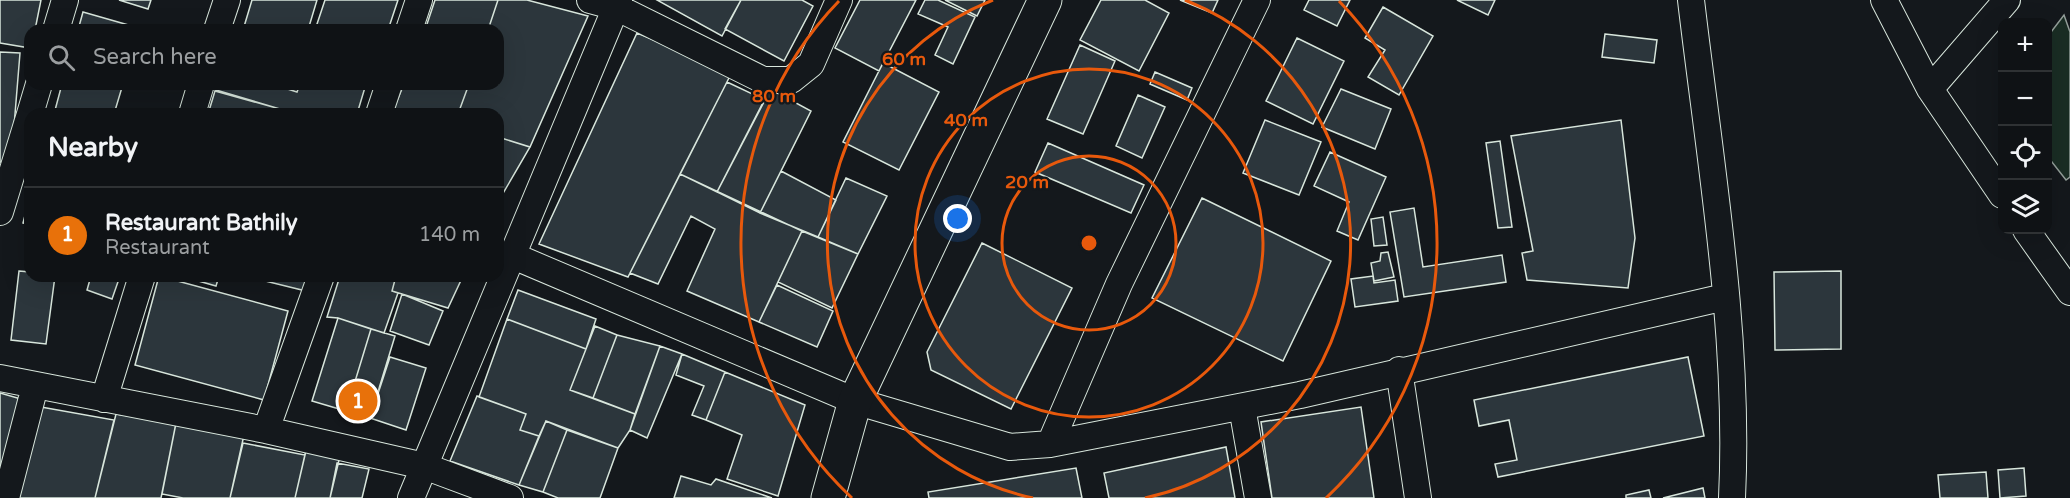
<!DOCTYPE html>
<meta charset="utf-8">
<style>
:root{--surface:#0f1215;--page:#181b1e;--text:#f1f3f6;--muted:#9b9ea0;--line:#2f3234;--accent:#ffb74d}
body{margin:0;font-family:"Varela Round",sans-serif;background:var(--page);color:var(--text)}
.controls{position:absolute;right:18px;top:18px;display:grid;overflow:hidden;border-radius:12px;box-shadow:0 6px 24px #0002}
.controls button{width:54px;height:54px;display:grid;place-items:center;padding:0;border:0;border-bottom:2px solid var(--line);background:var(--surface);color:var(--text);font:30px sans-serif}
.you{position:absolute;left:958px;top:219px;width:21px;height:21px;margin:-15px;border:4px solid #fff;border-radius:50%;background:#1a73e8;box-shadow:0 0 0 9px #1a73e833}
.badge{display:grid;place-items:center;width:39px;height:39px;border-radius:50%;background:var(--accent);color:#fff;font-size:20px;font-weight:700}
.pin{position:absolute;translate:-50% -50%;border:3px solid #fff;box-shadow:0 2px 6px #0006}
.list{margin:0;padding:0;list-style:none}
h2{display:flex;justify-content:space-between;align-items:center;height:78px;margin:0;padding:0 24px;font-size:26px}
h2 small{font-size:20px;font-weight:400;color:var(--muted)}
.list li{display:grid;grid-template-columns:39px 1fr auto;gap:18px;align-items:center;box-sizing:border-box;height:96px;padding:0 24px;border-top:2px solid var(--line)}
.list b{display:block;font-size:22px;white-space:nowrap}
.list p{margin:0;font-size:20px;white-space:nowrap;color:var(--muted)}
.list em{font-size:20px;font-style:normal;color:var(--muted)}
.icon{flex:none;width:33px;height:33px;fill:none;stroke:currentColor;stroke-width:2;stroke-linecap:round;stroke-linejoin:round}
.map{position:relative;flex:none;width:2070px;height:498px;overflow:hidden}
.search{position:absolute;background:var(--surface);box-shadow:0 6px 24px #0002;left:24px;top:24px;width:480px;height:66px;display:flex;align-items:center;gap:15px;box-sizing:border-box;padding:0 21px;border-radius:18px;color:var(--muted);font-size:22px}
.panel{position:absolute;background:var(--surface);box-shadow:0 6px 24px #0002;left:24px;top:108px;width:480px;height:174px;border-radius:18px}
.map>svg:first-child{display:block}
.green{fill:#1a2d24;stroke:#939e99;stroke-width:1.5}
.building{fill:#2c363c;stroke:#d8e6dc;stroke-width:1.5}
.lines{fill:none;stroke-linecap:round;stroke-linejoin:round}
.street-casing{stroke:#d8e6dc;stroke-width:28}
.highway-casing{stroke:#d8e6dc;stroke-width:35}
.street{stroke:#14181c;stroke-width:26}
.highway{stroke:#14181c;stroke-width:33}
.ring{fill:none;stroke:#e8590c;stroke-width:3}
.centre{fill:#e8590c;stroke:#14181c;stroke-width:3}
.ring-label{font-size:18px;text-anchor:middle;font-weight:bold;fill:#e8590c;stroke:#14181c;stroke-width:4.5;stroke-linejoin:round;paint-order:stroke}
</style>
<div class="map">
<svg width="2070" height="498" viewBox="0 0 2070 498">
<rect width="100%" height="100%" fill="#14181c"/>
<path class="green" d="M2064 15 2070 32V177L2066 180 2048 157V36Z"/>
<path class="building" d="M0 0H41L35 30H30V48L0 43Z
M119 0H151L148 9Z
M252 0H317L308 30H243Z
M325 0H398L388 30H315Z
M435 0H498L488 30H425Z
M498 0H527L588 16 530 147 498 137V114H458L469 84H498V30H488Z
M657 0H741L722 36Z
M741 0H802L813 6 784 61 725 29Z
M860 0H916L879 71 835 48Z
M925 0H938L975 17 953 64 935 55 948 27 918 14Z
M945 0H985L977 16Z
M1101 0H1145L1169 13 1139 71 1080 40Z
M1180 0H1218L1212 13Z
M1309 0H1350L1337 26 1304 10Z
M1457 0H1495L1488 15Z
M1383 7 1433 36 1399 95 1368 77 1385 50 1365 38Z
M83 12 139 28 138 30H78Z
M637 33 732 72 628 277 539 244Z
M1605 34 1657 40 1654 63 1602 57Z
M1297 38 1344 61 1313 124 1266 101Z
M1080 45 1115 61 1083 134 1047 119Z
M0 52 20 53 11 163 0 162Z
M883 63 939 92 899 170 843 142Z
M1155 72 1192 88 1187 100 1150 84Z
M727 82 765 100 717 192 680 174Z
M62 84H123L114 114H54Z
M218 84H272L297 92 300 84H366L357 114H279L280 109 216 90Z
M404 84H469L458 114 392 113Z
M770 89 811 111 760 213 717 192Z
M1341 89 1391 109 1375 149 1322 127Z
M215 91 280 109 278 114H208Z
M1138 95 1165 107 1142 158 1116 146Z
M1265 120 1321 142 1299 195 1243 173Z
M1621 120 1635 238 1628 288 1527 280 1522 253 1533 251 1511 136Z
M498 137 530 147 498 202Z
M1500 141 1512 227 1498 228 1486 143Z
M1048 143 1144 185 1131 213 1035 172Z
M1330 152 1386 177 1358 240 1337 231 1349 202 1314 186Z
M781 171 836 200 818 237 760 213Z
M680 174 802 231 759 322 687 291 715 229 691 216 658 284 630 273Z
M846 178 887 196 858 254 818 237Z
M30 197V225L23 223Z
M1202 198 1331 261 1283 361 1152 298Z
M1414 208 1423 267 1502 255 1506 282 1404 297 1390 212Z
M1383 217 1387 245 1374 246 1371 219Z
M802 231 858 254 832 308 778 282Z
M982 243 1072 288 1011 409 931 370 927 352Z
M1388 252 1394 277 1374 281 1371 263 1380 261 1381 253Z
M19 271 30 272V276H55L46 344 11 340Z
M1841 271V349L1775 350 1774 272Z
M91 276H120L112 299 87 290Z
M159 276 288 311 264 400 135 365Z
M181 276H219L216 286Z
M245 276H309L306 291Z
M340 276H396L392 291 398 293 384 333 338 318 327 317Z
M396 276H463L448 308 392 291Z
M1373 276 1374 283 1395 280 1398 301 1355 307 1351 279Z
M777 285 833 311 817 347 759 322Z
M518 290 596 319 586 349 507 319Z
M402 294 443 311 429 345 390 331Z
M338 318 371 329 346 411 312 401Z
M507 319 586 349 570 390 635 414 630 430 618 448 546 421 539 436 520 430 526 414 479 397Z
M595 326 617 335 593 398 570 390Z
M371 329 395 336 370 418 346 411Z
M617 335 660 346 635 414 593 398Z
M660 346 682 354 647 438 630 430Z
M682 354 725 372 706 420 692 415 704 386 676 375Z
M390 357 426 368 406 430 370 418Z
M1688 357 1704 436 1498 477 1495 464 1517 460 1509 420 1479 426 1474 400Z
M725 372 805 405 778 496 727 479 742 435 706 420Z
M0 393 21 399 0 477Z
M477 396 526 414 520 430 539 436 519 485 450 461Z
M41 407 114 420 95 498H19Z
M1361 407 1374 498H1272L1261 422Z
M116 414 176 423 161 498H95Z
M546 421 567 430 543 492 519 485Z
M176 423 244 435 230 498H183L162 494Z
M567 430 618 448 600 498H558L543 492Z
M243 443 305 455 295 498H230Z
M1226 447 1235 498H1109L1104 473Z
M306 450 340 456 330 498H295Z
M337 463 369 469 362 498H330Z
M1076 468 1082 498H929L928 492Z
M2024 468 2026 496 2000 498 1998 470Z
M1986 472 1988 498H1940L1938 475Z
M681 476 711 485 716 479 772 498H674Z
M1703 488 1705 498H1663Z
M1649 490 1651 498H1626V495Z"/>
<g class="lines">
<g class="street-casing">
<path id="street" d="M590 0 616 7 763 80H791L811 64 839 0
M1691 0C1710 162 1740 335 1732 498
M1884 0 1930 89 2002 195
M56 30 65 0
M217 30 227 0
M409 30 419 0
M1930 89 2007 0
M30 114 39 84
M192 114 201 84
M379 114 389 84
M0 212 30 114
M2026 230 2070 292
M511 255 855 401 1010 447 1050 444 1300 395 1725 297
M1399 370 1418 498
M0 378 266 430 424 466 510 498
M104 399 142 276
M1242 407 1258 498
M266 430 321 276
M1050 444 1119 284 1257 0
M6 498 35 386
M411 498 619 0"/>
</g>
<g class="highway-casing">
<path id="highway" d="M828 498 855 401 1045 0"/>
</g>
<use href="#street" class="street"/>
<use href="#highway" class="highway"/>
</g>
<g class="ring">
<circle cx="1089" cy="243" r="87"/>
<circle cx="1089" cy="243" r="174"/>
<path d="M1033 498A261 261 0 0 1 993 0M1185 0A261 261 0 0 1 1145 498"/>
<path d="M852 498A348 348 0 0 1 839 1M1339 1A348 348 0 0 1 1326 498"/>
</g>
<circle cx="1089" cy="243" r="9" class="centre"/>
<g class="ring-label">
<text x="904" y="65">60 m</text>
<text x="774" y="102">80 m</text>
<text x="966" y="126">40 m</text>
<text x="1027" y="188">20 m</text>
</g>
</svg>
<div class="controls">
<button>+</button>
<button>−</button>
<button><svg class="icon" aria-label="locate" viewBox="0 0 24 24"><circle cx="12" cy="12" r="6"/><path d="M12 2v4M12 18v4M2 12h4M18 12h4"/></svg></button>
<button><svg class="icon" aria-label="layers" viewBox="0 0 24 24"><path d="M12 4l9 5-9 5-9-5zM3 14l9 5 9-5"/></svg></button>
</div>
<div class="you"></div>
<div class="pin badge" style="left:358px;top:401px;background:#e8710a">1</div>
<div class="search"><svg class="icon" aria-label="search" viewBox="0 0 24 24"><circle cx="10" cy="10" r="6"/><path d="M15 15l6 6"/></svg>Search here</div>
<section class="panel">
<h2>Nearby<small></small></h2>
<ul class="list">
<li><span class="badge" style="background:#e8710a">1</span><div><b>Restaurant Bathily</b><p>Restaurant</p></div><em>140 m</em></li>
</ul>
</section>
</div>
